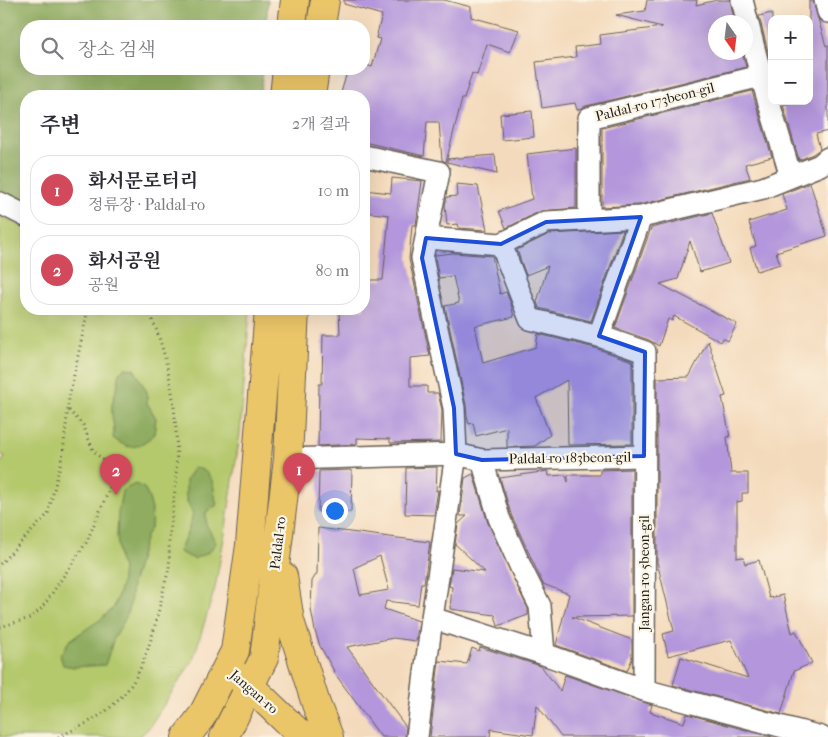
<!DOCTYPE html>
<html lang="ko">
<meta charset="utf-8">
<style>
:root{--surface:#fff;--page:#f7f7f7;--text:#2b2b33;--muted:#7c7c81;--line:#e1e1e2;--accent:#d1495b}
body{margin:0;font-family:"IM FELL French Canon","Noto Serif KR",serif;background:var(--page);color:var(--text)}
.controls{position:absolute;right:15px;top:15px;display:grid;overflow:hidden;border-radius:10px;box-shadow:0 5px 20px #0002}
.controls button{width:45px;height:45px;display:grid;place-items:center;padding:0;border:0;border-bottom:1px solid var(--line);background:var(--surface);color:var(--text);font:25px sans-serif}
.compass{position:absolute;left:708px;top:15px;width:45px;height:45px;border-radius:50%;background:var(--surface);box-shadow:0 5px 20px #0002;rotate:166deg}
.you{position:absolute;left:334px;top:510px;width:18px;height:18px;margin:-12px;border:4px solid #fff;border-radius:50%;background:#1a73e8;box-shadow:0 0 0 8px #1a73e833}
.badge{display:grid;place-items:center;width:32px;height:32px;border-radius:50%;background:var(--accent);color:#fff;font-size:16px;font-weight:700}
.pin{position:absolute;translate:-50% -41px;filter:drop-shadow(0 1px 2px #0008)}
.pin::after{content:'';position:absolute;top:26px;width:18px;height:15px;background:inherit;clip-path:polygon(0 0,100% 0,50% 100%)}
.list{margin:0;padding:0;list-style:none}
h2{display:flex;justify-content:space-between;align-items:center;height:65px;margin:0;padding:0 20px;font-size:21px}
h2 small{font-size:16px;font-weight:400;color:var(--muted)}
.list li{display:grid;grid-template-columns:32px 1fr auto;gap:15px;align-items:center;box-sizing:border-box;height:70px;margin:0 10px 10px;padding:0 10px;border:1px solid var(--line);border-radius:20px}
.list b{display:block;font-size:19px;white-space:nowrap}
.list p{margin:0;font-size:16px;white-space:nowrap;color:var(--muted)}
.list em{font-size:16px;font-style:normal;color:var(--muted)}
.icon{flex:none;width:28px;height:28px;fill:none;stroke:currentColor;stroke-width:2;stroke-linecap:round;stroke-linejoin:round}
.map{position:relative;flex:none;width:828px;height:737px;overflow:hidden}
.search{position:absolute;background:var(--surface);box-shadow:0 5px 20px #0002;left:20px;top:20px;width:350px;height:55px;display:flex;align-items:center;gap:12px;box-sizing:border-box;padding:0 18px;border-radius:20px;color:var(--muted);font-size:19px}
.panel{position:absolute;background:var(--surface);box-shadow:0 5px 20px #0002;left:20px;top:90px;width:350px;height:225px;border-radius:20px}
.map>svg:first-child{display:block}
.green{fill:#b4c86c;stroke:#687244}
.forest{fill:#8fac60;stroke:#56643e}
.building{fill:#b396dc;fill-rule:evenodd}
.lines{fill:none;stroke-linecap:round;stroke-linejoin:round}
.minor-casing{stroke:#685e54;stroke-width:24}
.major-casing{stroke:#685e54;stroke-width:30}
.path{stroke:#685e54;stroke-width:3;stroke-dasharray:1 4;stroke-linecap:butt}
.minor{stroke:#fff;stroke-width:21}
.major{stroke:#ebc669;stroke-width:28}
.marked{fill:#1d4ed8;fill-opacity:0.2;stroke:#1d4ed8;stroke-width:4;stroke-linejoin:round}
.labels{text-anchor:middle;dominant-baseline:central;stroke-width:4.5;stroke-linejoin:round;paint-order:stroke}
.street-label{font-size:14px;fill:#1c1c1c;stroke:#fcf5e5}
</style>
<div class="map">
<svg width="828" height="737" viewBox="0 0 828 737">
<rect width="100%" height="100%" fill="#fcf5e5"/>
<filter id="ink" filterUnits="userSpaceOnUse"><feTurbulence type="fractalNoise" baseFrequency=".02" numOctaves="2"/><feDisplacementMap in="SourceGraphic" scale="10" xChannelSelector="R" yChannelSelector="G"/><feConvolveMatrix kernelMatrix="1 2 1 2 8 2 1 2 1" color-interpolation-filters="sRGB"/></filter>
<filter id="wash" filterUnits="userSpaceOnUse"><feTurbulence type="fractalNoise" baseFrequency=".0096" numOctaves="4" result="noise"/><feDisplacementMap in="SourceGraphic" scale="20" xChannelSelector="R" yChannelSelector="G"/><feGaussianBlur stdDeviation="1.12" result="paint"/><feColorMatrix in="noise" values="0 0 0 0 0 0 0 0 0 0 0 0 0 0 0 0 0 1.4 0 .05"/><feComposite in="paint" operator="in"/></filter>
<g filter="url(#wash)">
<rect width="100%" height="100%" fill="#f4dabc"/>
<path class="green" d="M0 216 26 228V309H250L240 434 226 527 215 588 193 660 148 729 139 737H0V464L5 457 0 453Z"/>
<path class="forest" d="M0 0H268L266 26H26V69H263L261 94 259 96H26V202L0 190Z
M125 368 134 369 147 392V403L156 418 154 435C136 448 132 452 113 438 116 424 110 417 112 405 114 394 119 385 119 373Z
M194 467C217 473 212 487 217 505L206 512V524L216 543 209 552 194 559 179 552 188 531 193 514 186 499V480Z
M135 484 144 488 149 498 152 510 151 528 146 536 132 585 130 604 124 621 114 638 105 665 74 667 63 665 60 655 69 641 101 619 114 607 121 586 123 568 119 559 117 535 118 513 122 491Z"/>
<g id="blocks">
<path class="building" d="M344 0H444L471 7V17L519 30 510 52 487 44 477 75 472 73 464 99H462L446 162 442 160 439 122H427L424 156 364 142V96H340L348 69H364V64L372 67 380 39 376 38 382 15 344 4Z
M647 0H697L696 5 717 0H730L735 22H716V26L709 27 715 52H742L746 67 586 106 577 110 575 103 542 108 536 62 576 57 575 47 601 44 600 35 662 27 616 15 645 11Z
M809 1H813L826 46 828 45V131L816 134 820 149 813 154 799 160 783 105 796 101H809Z
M772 13V67L759 16Z
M752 91 772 157 745 164 750 178 639 205 602 207V128Z
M532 111 534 137 502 140 500 114Z
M576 148V208L541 211 506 228 499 211 532 199 527 154Z
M495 155 497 174 447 162V159Z
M392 178 422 181 416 225H412L409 259 430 356 410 358V386H427V393H438L442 410 441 442 390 443V439L357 438V444L318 446 319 384H322L323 335H340L339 309H364V280H383L389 215 364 212V190L391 193Z
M810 183 827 236 776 252 780 264 757 271 750 248 756 246 749 222 787 210 782 194Z
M456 184 478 186 487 230 459 228 458 224 447 225 445 205 447 197 457 196Z
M712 213 729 263 700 272 690 241 678 279 660 284 737 324 728 341 723 338 721 342 674 316 672 321 668 319 659 346 649 340 615 328 651 228Z
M623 230 591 321 539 308 537 302 548 266 526 275 517 250 549 234Z
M453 253 492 256 500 294 506 292 511 304 514 317 475 326 483 363 536 347 538 334 595 348 632 361V444L568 445 567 380 536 398 550 435 535 446 507 447V428L476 436 473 423 469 424 467 417 466 405 445 306 459 303 453 276 439 278 435 258V255Z
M708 341 726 396 722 397 730 437H727L731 473H748V493H742V501L737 502V558L743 557 745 564 759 560 769 598 783 595 792 633 796 631 812 663 794 671 781 714 673 685 681 657 748 678 731 640 668 656 663 634 674 631 657 562V378L689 377Z
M437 467 436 491 438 490 434 515 405 514 406 468Z
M632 469V616L572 617 632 640V659L627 671 556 645 569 594 543 584 511 514 500 478 548 471 549 476 566 475 568 482V475H600V470Z
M352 470 351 512H318L319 471Z
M473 474 488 523 528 609V615L498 626 495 615 450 609 452 587 449 586 452 568 485 572 455 544 458 524 467 516H460L465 478Z
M318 528 430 542 424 583H421L418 605 386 601 384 609 419 621 416 641 393 638 347 647 406 727 405 737H381L333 671H334L320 646 315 631 311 609 312 581 317 573ZM380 556 389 590 360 595 354 568Z
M480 647 541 666 560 691 565 675 652 705 650 712 684 723 687 714 772 737H561L537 705 533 735 491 729 490 737H430L439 661 467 664 472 648 479 651Z"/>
</g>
</g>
<g filter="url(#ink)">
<use href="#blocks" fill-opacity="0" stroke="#685e54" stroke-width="1"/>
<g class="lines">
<g class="minor-casing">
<path id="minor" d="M742 0 761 76 791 177
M825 0 828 12
M364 156 439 172 422 258 454 408 456 454 432 618 417 737
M0 203 26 216
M589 219V118L761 76
M426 238 501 244 546 222 641 217 763 188 820 165 828 158
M501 244 530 319 599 336 645 352 644 690
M599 336 641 217
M288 459 456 454 482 460 644 456
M482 460 499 518 522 570 540 606 544 654
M432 618 544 654 644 690 821 737"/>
</g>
<g class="major-casing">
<path id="major" d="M292 26 295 0
M321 26 325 0
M284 96 287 69
M311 96 315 69
M283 576 290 621 316 704 329 737
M236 675 250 686 303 737
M186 737 202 716 235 651 250 545 269 309
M224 737 264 658 288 459 295 309"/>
</g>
<path class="path" d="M0 564 48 514 63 453 69 398 88 309
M0 627 30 618 42 608 86 543 116 474 93 450 83 425 68 409
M58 737C86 724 109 714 129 688 147 663 156 623 163 592 164 584 168 575 169 567 170 558 169 549 169 540 171 519 175 497 176 476 179 420 171 360 148 309"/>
<use href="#minor" class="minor"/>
<use href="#major" class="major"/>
</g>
</g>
<path class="marked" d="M641 217 599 336 645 352 644 456 482 460 456 454 454 408 422 258 426 238 501 244 546 222Z"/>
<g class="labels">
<g class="street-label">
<text transform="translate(655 102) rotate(-14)">Paldal-ro 173beon-gil</text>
<text transform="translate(570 458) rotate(-1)">Paldal-ro 183beon-gil</text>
<text transform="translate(278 543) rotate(-83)">Paldal-ro</text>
<text transform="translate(644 573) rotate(-90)">Jangan-ro 5beon-gil</text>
<text transform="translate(254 692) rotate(41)">Jangan-ro</text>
</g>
</g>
</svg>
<div class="controls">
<button>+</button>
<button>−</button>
</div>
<svg class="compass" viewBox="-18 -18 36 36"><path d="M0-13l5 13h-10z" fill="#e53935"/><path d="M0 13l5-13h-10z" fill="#7c7c81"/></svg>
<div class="you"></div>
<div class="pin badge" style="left:299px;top:494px">1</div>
<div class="pin badge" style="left:116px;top:495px">2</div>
<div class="search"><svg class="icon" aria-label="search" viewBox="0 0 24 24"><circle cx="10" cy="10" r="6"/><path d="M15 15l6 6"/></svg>장소 검색</div>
<section class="panel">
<h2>주변<small>2개 결과</small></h2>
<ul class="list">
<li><span class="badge">1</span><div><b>화서문로터리</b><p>정류장 · Paldal-ro</p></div><em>10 m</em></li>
<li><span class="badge">2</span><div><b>화서공원</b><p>공원</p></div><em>80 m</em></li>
</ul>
</section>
</div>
